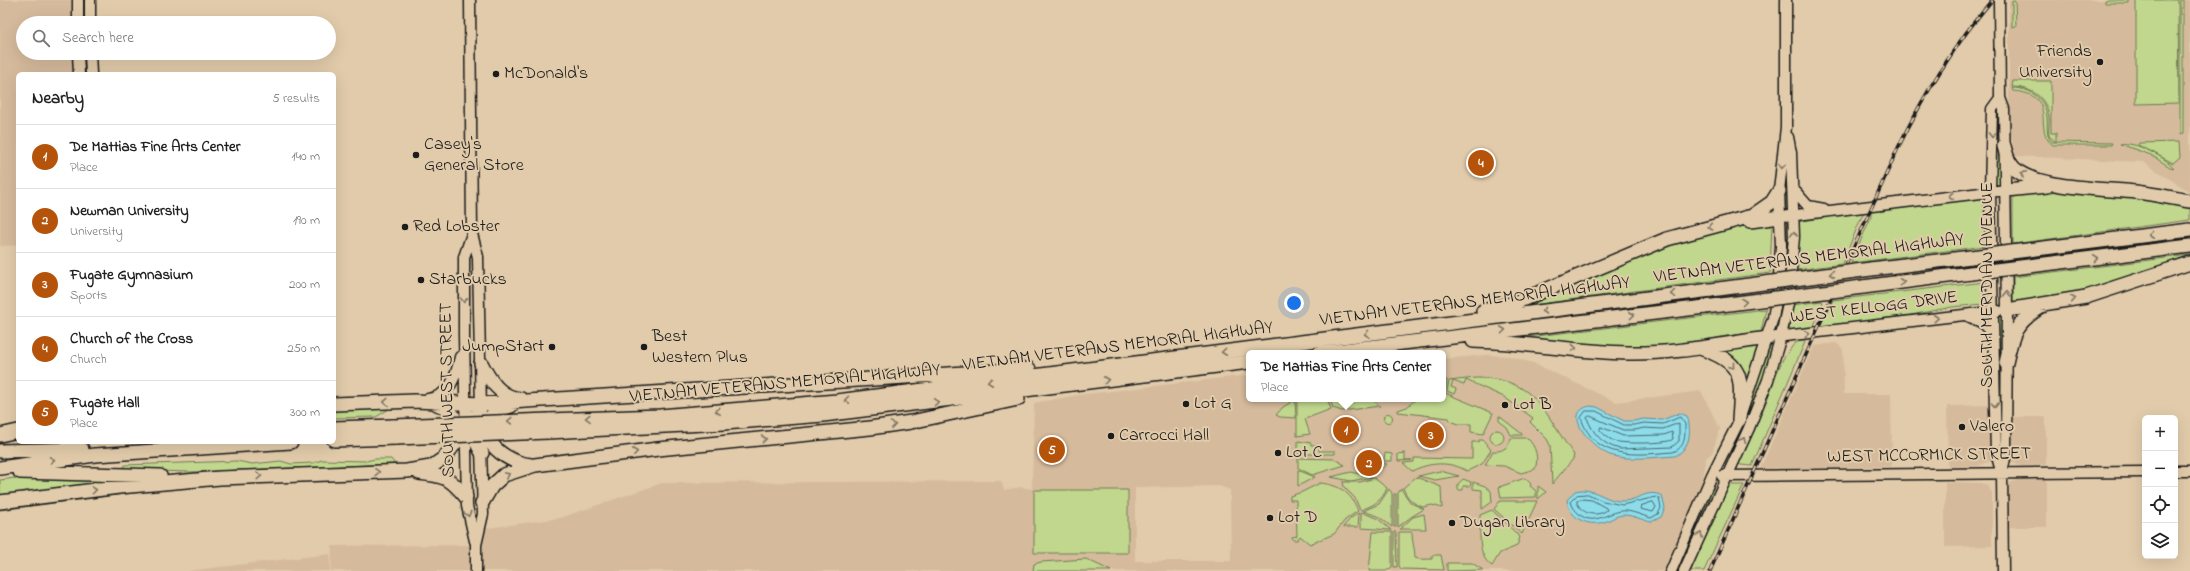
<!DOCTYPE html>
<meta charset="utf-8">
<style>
:root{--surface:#fff;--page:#f6f6f6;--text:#222;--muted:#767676;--line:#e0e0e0;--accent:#b45309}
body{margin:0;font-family:"Indie Flower",sans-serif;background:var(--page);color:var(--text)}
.controls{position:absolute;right:12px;bottom:12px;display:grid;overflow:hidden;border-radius:6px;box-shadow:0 4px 16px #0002}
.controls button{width:36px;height:36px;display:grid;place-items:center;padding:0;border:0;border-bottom:1px solid var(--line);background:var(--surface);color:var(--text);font:20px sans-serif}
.you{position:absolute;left:1294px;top:303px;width:14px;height:14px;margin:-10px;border:3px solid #fff;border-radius:50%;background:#1a73e8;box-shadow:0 0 0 6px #1a73e833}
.badge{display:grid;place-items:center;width:26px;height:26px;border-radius:50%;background:var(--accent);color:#fff;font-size:13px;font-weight:700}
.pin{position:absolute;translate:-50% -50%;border:2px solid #fff;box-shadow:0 1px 4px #0006}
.popup{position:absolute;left:1246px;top:350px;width:200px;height:52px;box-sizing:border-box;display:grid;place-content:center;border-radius:6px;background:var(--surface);filter:drop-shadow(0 1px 3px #0005);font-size:13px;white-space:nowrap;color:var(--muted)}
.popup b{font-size:15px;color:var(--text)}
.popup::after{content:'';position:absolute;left:50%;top:100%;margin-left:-8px;border:8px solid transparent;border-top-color:var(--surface)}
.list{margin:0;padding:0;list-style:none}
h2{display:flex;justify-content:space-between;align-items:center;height:52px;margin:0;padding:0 16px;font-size:17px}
h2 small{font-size:13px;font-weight:400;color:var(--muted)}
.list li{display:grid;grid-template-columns:26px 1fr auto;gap:12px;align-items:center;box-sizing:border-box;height:64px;padding:0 16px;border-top:1px solid var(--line)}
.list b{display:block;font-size:15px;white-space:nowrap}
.list p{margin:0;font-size:13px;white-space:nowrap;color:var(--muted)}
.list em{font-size:13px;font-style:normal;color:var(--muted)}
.icon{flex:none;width:22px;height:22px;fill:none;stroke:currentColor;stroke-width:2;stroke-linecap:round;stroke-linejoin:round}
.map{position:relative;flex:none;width:2190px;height:571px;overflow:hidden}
.search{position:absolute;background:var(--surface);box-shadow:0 4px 16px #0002;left:16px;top:16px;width:320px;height:44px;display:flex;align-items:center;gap:10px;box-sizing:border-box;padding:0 14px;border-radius:22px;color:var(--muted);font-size:15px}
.panel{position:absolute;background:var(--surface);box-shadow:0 4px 16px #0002;left:16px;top:72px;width:320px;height:372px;border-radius:6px}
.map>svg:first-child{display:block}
.built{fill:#d6ba9c;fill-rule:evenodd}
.green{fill:#c0d78d;stroke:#6e7a54}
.water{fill:#8ddcea;stroke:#608f98}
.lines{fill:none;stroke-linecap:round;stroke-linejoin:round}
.shore{stroke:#49696e;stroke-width:1}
.secondary-casing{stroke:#1c1c1c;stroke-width:13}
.highway-casing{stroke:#1c1c1c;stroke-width:16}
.secondary{stroke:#e1cbaa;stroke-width:10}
.highway{stroke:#e1cbaa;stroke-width:13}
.rail-casing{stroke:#1c1c1c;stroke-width:3.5}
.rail{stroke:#e1cbaa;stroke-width:2;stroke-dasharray:6;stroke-linecap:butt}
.highway-bridge-casing{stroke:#1c1c1c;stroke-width:16;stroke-linecap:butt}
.highway-bridge{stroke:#e1cbaa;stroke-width:13}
.oneway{stroke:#7e7463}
.poi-dot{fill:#1c1c1c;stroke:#e1cbaa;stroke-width:1.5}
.labels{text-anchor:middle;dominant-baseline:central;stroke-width:4;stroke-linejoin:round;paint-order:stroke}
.poi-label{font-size:18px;fill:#1c1c1c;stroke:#e1cbaa;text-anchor:start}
.street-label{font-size:18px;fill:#1c1c1c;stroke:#e1cbaa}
</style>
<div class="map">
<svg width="2190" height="571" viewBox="0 0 2190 571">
<rect width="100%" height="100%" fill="#e1cbaa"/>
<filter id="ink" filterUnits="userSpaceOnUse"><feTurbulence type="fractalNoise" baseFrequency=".025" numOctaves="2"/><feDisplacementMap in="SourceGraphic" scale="8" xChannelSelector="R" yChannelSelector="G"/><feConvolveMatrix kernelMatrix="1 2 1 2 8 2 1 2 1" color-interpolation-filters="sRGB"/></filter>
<g filter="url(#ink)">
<path class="built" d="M0 0H75V23H23V53H75V74H18V245L0 246Z
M2009 0H2190V192L2143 162 2015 156 2009 124Z
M1836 343 1843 349 1844 394H1891L1892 464 1890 467 1760 469 1814 346Z
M1486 355 1509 356 1533 363 1616 402 1701 391 1720 429 1712 453 1706 458 1702 489 1666 571H331L332 546 476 545 488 528 560 518 662 483 1001 481 1004 490 1021 487 1032 489 1034 403 1078 395 1249 375V399H1443V359ZM1219 486 1230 490 1231 561H1135V488Z
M1991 405 1992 456 1989 461 1979 466 1948 467 1947 406Z
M2009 417H2046V465L2021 466 2011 462Z
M2016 480H2047V527H2007V485Z
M1945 482 1982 483 1988 486 1992 493V546L1945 547Z
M330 554V571H187L254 563Z"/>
<path class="green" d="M2012 0H2015L2016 26 2012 27Z
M2105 0H2129V3H2105Z
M2136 0H2178L2179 103 2136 104Z
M2180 0H2183V133L2180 135Z
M2013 81H2051V133H2056V142L2049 136C2048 129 2050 123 2049 116 2046 97 2031 87 2012 87Z
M2012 88C2031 88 2046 99 2047 118 2048 126 2045 135 2052 142L2112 143 2111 145H2053C2031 129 2061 95 2013 91Z
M1997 112H2000L2002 184 1995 185Z
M2179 142 2180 157 2173 163 2138 145 2139 143Z
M2120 144C2135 141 2164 156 2174 168L2170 167 2151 155Z
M1786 148 1789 211 1783 212Z
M2056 191 2138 198 2190 207V220L2013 244V194Z
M1984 196 1985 246 1851 263 1871 217V210L1878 209 1881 212 1886 210V207Z
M1864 211 1842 264 1796 270 1797 222Z
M1772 223 1770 273 1517 307 1636 256 1713 230Z
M2190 255V259L2084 293 2013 303V277Z
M1985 282 1984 304 1952 307 1916 314 1819 328 1833 300Z
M1822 301 1823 304 1813 328 1789 330 1792 305Z
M1766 309 1761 332 1726 336 1677 347 1653 349 1527 340V337Z
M1996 314H2002V357H2000L1999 351Z
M1803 339 1805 342 1752 466 1741 465 1737 463 1783 359 1794 344Z
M1775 342 1757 399 1728 460 1725 459 1769 343Z
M1758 345 1746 381 1721 351Z
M1476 378C1537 377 1544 414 1574 455L1573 459 1552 484 1550 445 1547 439 1530 422 1533 418 1504 397 1466 380 1464 385 1453 381 1451 387 1456 389 1454 394 1447 391 1449 381Z
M1447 380 1445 393 1493 413 1483 434 1471 432V424H1459L1450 421 1449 418 1398 412V410L1407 407 1416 399H1443V381Z
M1297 399H1327L1331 409 1305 419 1310 434 1297 436Z
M1330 399H1372L1380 406 1342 411 1333 408Z
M1295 400 1296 418 1280 417 1276 415 1283 407Z
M394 406 376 417 334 418V408Z
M1383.5 418a4.5 4.5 0 1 1 9 0a4.5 4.5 0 1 1-9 0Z
M1499 416 1522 434V435H1511L1507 427 1499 421Z
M1490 437a7 7 0 1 1 14 0a7 7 0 1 1-14 0Z
M1511 438H1527C1536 446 1539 458 1535 469L1521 473 1504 466 1485 465 1493 451C1503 452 1509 447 1511 438Z
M1479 440H1483L1491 450 1482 464 1467 471C1450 461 1430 462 1412 471L1403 463 1414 462V458L1472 459V442H1479Z
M1298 441 1311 443V445H1319V451H1335V454H1298Z
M1385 453 1392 454V461H1377L1384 460Z
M1405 453V460H1412L1398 461V454Z
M1298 458 1334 459 1345 465 1312 475 1298 468Z
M1369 458H1376V463L1387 464 1378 471 1357 464Z
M375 459H391L395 464 190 472 123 470V468L125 465 237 461 252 464 281 461 291 464 313 463 322 460 366 461Z
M1298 470 1315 477 1298 486Z
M1440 471 1459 476 1435 480 1418 476Z
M1351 472 1372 477 1351 481 1331 477Z
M22 477 128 480 0 497V480Z
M1416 477 1441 487 1442 508 1432 505 1423 507C1413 504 1407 498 1403 488Z
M1374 478 1387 488C1382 501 1373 506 1360 510L1355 498 1344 487 1343 482H1360Z
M1525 478 1531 484 1530 486 1536 491V497L1501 498 1499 487Z
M1463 479 1471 482 1470 486H1463V490H1458V484Z
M219 482 0 510V506Z
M1473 482 1485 486 1491 491 1492 502 1482 509V490L1473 489Z
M1320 483C1339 485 1351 492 1358 511L1345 520 1334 534 1310 544 1300 536 1297 540H1293L1292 537 1297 536 1296 500H1290V496L1302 492Z
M1725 485H1744L1704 571H1691L1696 554Z
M1538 486 1546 492 1538 499Z
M1714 488 1715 492 1679 571H1674L1711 489Z
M1389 489 1392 493V527L1378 516 1363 511 1379 504Z
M1401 489 1411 503 1424 509 1411 517 1398 527V493Z
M1034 490H1128V553H1034Z
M1394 494H1396V527H1394Z
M1500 501H1537L1522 534 1494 509Z
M1492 510 1520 537 1517 546 1500 553 1492 566C1476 555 1481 532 1480 515Z
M1361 512 1377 518 1391 530 1361 528Z
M1359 513 1358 527H1343L1351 518Z
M1424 514 1426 529H1400L1413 517Z
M1373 532H1392V567L1386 571H1369Z
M1394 532H1396L1397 567H1394Z
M1399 532H1412C1412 543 1415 548 1415 558 1421 560 1426 559 1432 559V555H1441L1444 570 1401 569 1399 566Z
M1086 559 1111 571H1033L1034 564 1041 562Z
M1447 563H1472L1483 570 1447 571Z"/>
<path class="water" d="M1590 406 1597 407 1624 421H1634L1643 419 1662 420 1680 413 1687 416C1692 431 1690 449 1675 456 1657 457 1627 461 1610 455 1595 450 1559 413 1590 406Z
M1581 490C1597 489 1607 502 1623 501 1637 501 1648 488 1662 496L1665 508 1661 517 1651 522C1642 520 1633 515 1624 515 1616 515 1611 520 1604 522 1587 527 1569 518 1567 500L1575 491Z"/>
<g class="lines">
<path class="shore" d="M1586 411H1596L1624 425H1634L1644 423 1663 424 1680 417 1685 424C1685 436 1686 447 1673 452 1636 455 1595 461 1581 418Z
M1590 416 1623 430H1635L1644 428 1663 429 1679 423V441L1672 447 1620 449C1603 445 1593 434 1587 418Z
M1601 427 1623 436 1664 435 1672 432 1673 439C1669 444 1622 444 1614 441 1609 439 1603 434 1600 430Z
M1588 494 1603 501 1622 505 1656 497 1659 499 1661 508 1658 514 1651 518C1643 516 1635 512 1627 511 1610 509 1595 528 1579 514 1575 510 1572 507 1571 501L1577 495Z
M1582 499 1592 500 1606 508 1607 510C1597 517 1583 515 1577 503V501Z
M1653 502 1656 507 1653 512 1640 509 1641 506Z"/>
<g class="secondary-casing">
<path id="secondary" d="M78 0V23
M90 0V23
M470 0 472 234 478 257 481 411
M1999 0 2000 98 2004 109 2007 310 2006 454 2002 472 2003 571
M78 53 79 74
M90 53 91 74
M2000 98 1992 109 1990 192 1996 453 2001 471
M1794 190 1808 206 1824 209
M1788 216 2006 190
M472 234 464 257V335L467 506 475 541
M1966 315 1981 322 1993 334
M1776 337 1998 311
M428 399C450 396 456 377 460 357
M2175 471H2190
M1722 476 2145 472
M476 571V545L483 514 481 447
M1671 571 1712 475 1738 423 1773 318 1778 290 1781 246 1779 191 1786 127V0
M1684 571 1749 428 1768 380 1781 336 1788 304 1794 237 1791 153 1788 137"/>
</g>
<g class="highway-casing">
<path id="highway" d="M2004 146C2007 157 2009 166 2019 172 2041 188 2107 189 2136 192 2154 194 2172 198 2190 201
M2006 190 2047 186
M1750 221 1780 217
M2028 250 2190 230
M2029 266 2190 246
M1871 269 1971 257
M1863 287 1971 273
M2007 310 2086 297 2190 263
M1483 311 1517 302 1667 239 1752 216 1772 202 1779 191
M1473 341C1525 342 1576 352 1628 353 1675 354 1722 344 1768 338
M1700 348C1745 363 1742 378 1739 420
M1319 353 1705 307
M481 363C489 379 500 398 521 399
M2006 363C2012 334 2015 323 2041 307
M334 404 415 401 481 404 1029 369
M437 404C452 409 458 418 456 434
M511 406C461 419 495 462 531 465
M549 420 660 416 837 401 1711 290
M468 427 482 453
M334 428 394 426
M548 432 724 423 823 415 1249 362
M0 435 18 431
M334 440 396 438
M0 451 82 449
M0 468 95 455 291 442
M20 472 160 476
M419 473C445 476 449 477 466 497
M0 502 119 487 220 478 407 471 431 467 444 458 466 429 481 404
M482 503 492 486 504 475 535 465 658 449 870 428 911 422 1018 399"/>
</g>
<use href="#secondary" class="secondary"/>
<use href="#highway" class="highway"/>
<g class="rail-casing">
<path id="rail" d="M1710 571 1897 150C1923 96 1953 46 1992 0"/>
</g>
<use href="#rail" class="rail"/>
<g class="highway-bridge-casing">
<path id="highway-bridge" d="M1971 257 2028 250
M1971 273 2029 266
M1711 290 1871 269
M1705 307 1863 287
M394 426 549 420
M396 438 548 432"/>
</g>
<use href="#highway-bridge" class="highway-bridge"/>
</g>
<defs><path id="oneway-chevron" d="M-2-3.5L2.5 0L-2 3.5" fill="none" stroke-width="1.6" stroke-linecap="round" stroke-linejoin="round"/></defs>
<g class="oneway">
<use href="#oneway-chevron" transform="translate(1992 135) rotate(91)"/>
<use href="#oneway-chevron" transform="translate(1782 166) rotate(95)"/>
<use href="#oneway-chevron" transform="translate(2023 174) rotate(-153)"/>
<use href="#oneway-chevron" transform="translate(1951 196) rotate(174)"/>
<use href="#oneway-chevron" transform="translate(1710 227) rotate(169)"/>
<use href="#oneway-chevron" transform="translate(1794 234) rotate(-88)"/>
<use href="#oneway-chevron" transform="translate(2151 235) rotate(173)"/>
<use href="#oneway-chevron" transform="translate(2096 258) rotate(-7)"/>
<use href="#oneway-chevron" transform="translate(1832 274) rotate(173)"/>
<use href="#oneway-chevron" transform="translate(1902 282) rotate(-7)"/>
<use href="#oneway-chevron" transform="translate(1673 294) rotate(173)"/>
<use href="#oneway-chevron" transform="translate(2007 294) rotate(-91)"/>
<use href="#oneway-chevron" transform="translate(2073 299) rotate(-11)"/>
<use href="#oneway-chevron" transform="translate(464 300) rotate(90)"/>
<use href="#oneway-chevron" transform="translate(1744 302) rotate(-7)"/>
<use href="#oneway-chevron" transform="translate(1544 311) rotate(173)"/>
<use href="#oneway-chevron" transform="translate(1632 315) rotate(-6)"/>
<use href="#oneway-chevron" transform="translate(1936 318) rotate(-6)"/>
<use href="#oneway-chevron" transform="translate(1503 330) rotate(-7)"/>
<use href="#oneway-chevron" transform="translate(1367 334) rotate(173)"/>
<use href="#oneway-chevron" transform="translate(1807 334) rotate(-5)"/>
<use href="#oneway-chevron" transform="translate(1574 348) rotate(5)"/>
<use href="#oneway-chevron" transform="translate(1224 352) rotate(174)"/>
<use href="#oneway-chevron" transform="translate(1732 366) rotate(51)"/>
<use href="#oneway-chevron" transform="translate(1106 380) rotate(-7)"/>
<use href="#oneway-chevron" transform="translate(990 382) rotate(173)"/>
<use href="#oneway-chevron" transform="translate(847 400) rotate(173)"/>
<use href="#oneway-chevron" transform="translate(386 402) rotate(178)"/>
<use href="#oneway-chevron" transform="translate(936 402) rotate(-7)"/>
<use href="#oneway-chevron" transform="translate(1995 405) rotate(89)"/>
<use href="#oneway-chevron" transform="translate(718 411) rotate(176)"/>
<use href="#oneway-chevron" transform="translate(588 418) rotate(178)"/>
<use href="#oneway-chevron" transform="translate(510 421) rotate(178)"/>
<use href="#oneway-chevron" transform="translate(893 425) rotate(-9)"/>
<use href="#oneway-chevron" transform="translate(764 439) rotate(-6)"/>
<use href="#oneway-chevron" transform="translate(1743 440) rotate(-65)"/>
<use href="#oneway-chevron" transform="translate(635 452) rotate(-7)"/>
<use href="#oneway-chevron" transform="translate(52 460) rotate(-8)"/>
<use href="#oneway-chevron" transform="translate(377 472) rotate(-2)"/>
<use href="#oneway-chevron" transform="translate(507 475) rotate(-26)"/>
<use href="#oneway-chevron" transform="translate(259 476) rotate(-2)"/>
<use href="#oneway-chevron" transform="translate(94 490) rotate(-7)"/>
<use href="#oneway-chevron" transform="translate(468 514) rotate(76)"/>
<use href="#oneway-chevron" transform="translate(1700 535) rotate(-66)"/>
</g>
</g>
<g class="poi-dot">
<circle cx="2100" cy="62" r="4"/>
<circle cx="496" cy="74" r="4"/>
<circle cx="416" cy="155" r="4"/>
<circle cx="405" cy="227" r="4"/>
<circle cx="421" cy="280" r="4"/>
<circle cx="552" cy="347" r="4"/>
<circle cx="644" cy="347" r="4"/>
<circle cx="1186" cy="404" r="4"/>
<circle cx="1505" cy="405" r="4"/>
<circle cx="1962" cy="427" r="4"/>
<circle cx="1111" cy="436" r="4"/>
<circle cx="1278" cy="453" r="4"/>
<circle cx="1270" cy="518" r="4"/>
<circle cx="1452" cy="523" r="4"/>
</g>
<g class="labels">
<g class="poi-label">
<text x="2092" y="52" text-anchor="end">Friends<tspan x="2092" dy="21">University</tspan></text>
<text x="504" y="74">McDonald's</text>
<text x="424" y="145">Casey's<tspan x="424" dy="21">General Store</tspan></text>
<text x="413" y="227">Red Lobster</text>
<text x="429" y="280">Starbucks</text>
<text x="652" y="337">Best<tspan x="652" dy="21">Western Plus</tspan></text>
<text x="544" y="347" text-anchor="end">JumpStart</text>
<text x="1194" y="404">Lot G</text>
<text x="1513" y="405">Lot B</text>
<text x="1970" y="427">Valero</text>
<text x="1119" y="436">Carrocci Hall</text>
<text x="1286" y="453">Lot C</text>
<text x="1278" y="518">Lot D</text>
<text x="1460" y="523">Dugan Library</text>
</g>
<g class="street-label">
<text transform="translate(1809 259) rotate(-7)">VIETNAM VETERANS MEMORIAL HIGHWAY</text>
<text transform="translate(1988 285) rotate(-90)">SOUTH MERIDIAN AVENUE</text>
<text transform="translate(1475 302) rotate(-7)">VIETNAM VETERANS MEMORIAL HIGHWAY</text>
<text transform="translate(1874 308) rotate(-7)">WEST KELLOGG DRIVE</text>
<text transform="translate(1118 347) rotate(-7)">VIETNAM VETERANS MEMORIAL HIGHWAY</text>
<text transform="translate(785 384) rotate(-5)">VIETNAM VETERANS MEMORIAL HIGHWAY</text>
<text transform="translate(448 390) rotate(-91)">SOUTH WEST STREET</text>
<text transform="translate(1929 456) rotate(-1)">WEST MCCORMICK STREET</text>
</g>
</g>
</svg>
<div class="controls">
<button>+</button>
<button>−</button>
<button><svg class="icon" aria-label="locate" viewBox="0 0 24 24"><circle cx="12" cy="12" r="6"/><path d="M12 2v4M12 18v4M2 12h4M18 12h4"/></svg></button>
<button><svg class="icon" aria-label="layers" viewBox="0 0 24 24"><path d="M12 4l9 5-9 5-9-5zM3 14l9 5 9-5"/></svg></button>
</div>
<div class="you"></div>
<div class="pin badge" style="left:1346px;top:430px">1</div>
<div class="popup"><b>De Mattias Fine Arts Center</b>Place</div>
<div class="pin badge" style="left:1369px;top:463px">2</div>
<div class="pin badge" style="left:1431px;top:435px">3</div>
<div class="pin badge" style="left:1481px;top:163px">4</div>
<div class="pin badge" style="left:1052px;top:450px">5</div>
<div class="search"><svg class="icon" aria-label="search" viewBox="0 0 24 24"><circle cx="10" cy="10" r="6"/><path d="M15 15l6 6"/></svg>Search here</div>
<section class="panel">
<h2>Nearby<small>5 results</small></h2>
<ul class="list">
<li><span class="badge">1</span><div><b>De Mattias Fine Arts Center</b><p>Place</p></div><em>140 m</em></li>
<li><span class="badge">2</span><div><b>Newman University</b><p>University</p></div><em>190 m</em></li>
<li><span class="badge">3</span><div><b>Fugate Gymnasium</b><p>Sports</p></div><em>200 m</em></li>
<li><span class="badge">4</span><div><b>Church of the Cross</b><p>Church</p></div><em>250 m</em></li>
<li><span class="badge">5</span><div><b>Fugate Hall</b><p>Place</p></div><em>300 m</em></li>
</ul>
</section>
</div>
